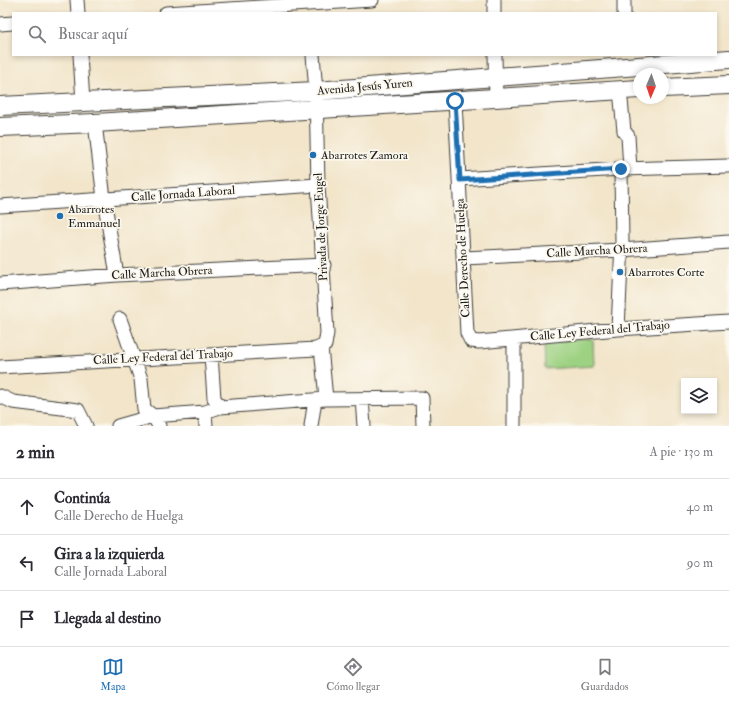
<!DOCTYPE html>
<html lang="es">
<meta charset="utf-8">
<style>
:root{--surface:#fff;--page:#f7f7f7;--text:#2b2b33;--muted:#7c7c81;--line:#e1e1e2;--accent:#1f6fb2}
body{margin:0;font-family:"IM FELL Double Pica",serif;background:var(--page);color:var(--text)}
.controls{position:absolute;right:12px;bottom:12px;display:grid;overflow:hidden;border-radius:0px;box-shadow:0 2px 6px #0003}
.controls button{width:36px;height:36px;display:grid;place-items:center;padding:0;border:0;border-bottom:1px solid var(--line);background:var(--surface);color:var(--text);font:20px sans-serif}
.compass{position:absolute;left:633px;top:68px;width:36px;height:36px;border-radius:50%;background:var(--surface);box-shadow:0 2px 6px #0003;rotate:182deg}
.stop{position:absolute;width:12px;height:12px;margin:-9px;border:3px solid #1f6fb2;border-radius:50%;background:#fff}
.stop.end{background:#1f6fb2;border-color:#fff;box-shadow:0 1px 4px #0008}
.list{margin:0;padding:0;list-style:none}
h2{display:flex;justify-content:space-between;align-items:center;height:52px;margin:0;padding:0 16px;font-size:17px}
h2 small{font-size:13px;font-weight:400;color:var(--muted)}
.list li{display:grid;grid-template-columns:26px 1fr auto;gap:12px;align-items:center;box-sizing:border-box;height:56px;padding:0 16px;border-top:1px solid var(--line)}
.list b{display:block;font-size:15px;white-space:nowrap}
.list p{margin:0;font-size:13px;white-space:nowrap;color:var(--muted)}
.list em{font-size:13px;font-style:normal;color:var(--muted)}
.icon{flex:none;width:22px;height:22px;fill:none;stroke:currentColor;stroke-width:2;stroke-linecap:round;stroke-linejoin:round}
.map{position:relative;flex:none;width:729px;height:426px;overflow:hidden}
.search{position:absolute;background:var(--surface);box-shadow:0 2px 6px #0003;left:12px;right:12px;top:12px;height:44px;display:flex;align-items:center;gap:10px;box-sizing:border-box;padding:0 14px;border-radius:0px;color:var(--muted);font-size:15px}
.sheet{height:220px;background:var(--surface)}
nav{display:flex;justify-content:space-around;align-items:center;box-sizing:border-box;height:56px;border-top:1px solid var(--line);background:var(--surface);font-size:11px;color:var(--muted)}
nav a{display:grid;justify-items:center;gap:2px}
nav .on{color:var(--accent)}
.map>svg:first-child{display:block}
.green{fill:#9ed283;stroke:#5d7750}
.lines{fill:none;stroke-linecap:round;stroke-linejoin:round}
.street-casing{stroke:#3c3a36;stroke-width:15}
.secondary-casing{stroke:#3c3a36;stroke-width:20}
.street{stroke:#fff;stroke-width:13}
.secondary{stroke:#fff;stroke-width:18}
.route{stroke:#1f6fb2;stroke-width:5}
.poi-dot{fill:#1f6fb2;stroke:#fbf7ec;stroke-width:1.5}
.labels{text-anchor:middle;dominant-baseline:central;stroke-width:3.5;stroke-linejoin:round;paint-order:stroke}
.street-label{font-size:12px;fill:#1c1c1c;stroke:#fbf7ec}
.poi-label{font-size:12px;fill:#1c1c1c;stroke:#fbf7ec;text-anchor:start}
</style>
<div class="map">
<svg width="729" height="426" viewBox="0 0 729 426">
<rect width="100%" height="100%" fill="#fbf7ec"/>
<filter id="ink" filterUnits="userSpaceOnUse"><feTurbulence type="fractalNoise" baseFrequency=".025" numOctaves="2"/><feDisplacementMap in="SourceGraphic" scale="8" xChannelSelector="R" yChannelSelector="G"/><feConvolveMatrix kernelMatrix="1 2 1 2 8 2 1 2 1" color-interpolation-filters="sRGB"/></filter>
<filter id="wash" filterUnits="userSpaceOnUse"><feTurbulence type="fractalNoise" baseFrequency=".012" numOctaves="4" result="noise"/><feDisplacementMap in="SourceGraphic" scale="16" xChannelSelector="R" yChannelSelector="G"/><feGaussianBlur stdDeviation="0.9" result="paint"/><feColorMatrix in="noise" values="0 0 0 0 0 0 0 0 0 0 0 0 0 0 0 0 0 1.4 0 .05"/><feComposite in="paint" operator="in"/></filter>
<g filter="url(#wash)">
<rect width="100%" height="100%" fill="#f2e5ca"/>
<path class="green" d="M593 339 594 366 545 369 544 342Z"/>
</g>
<g filter="url(#ink)">
<g class="lines">
<g class="street-casing">
<path id="street" d="M77 0 78 13
M494 0V13
M624 0V13
M166 13 372 0
M0 24 13 23
M80 55 83 102
M495 55 496 99
M620 90 624 131 628 136 630 169
M455 101 467 333 471 341 479 342 618 329 729 322
M95 123 104 199 117 275
M460 179 621 169 729 166
M0 206 318 185
M464 258 621 250 729 242
M0 284 117 275 324 265
M120 319 141 379 144 409 153 416 159 426
M618 329 622 243 621 169
M514 339V426
M321 347 326 399
M211 355 214 398 220 407
M0 367 316 349 325 345 327 333 318 185 316 91 313 55
M0 396 13 402 78 410 86 426
M362 399 364 426
M205 412 206 426
M118 426 153 416 205 412 220 407 326 399 422 398 423 426
M311 426 315 400"/>
</g>
<g class="secondary-casing">
<path id="secondary" d="M663 88 729 85
M0 106 316 91 729 59
M0 127 95 123 639 89"/>
</g>
<use href="#street" class="street"/>
<use href="#secondary" class="secondary"/>
</g>
</g>
<g class="lines" filter="url(#ink)">
<path class="route" d="M455 101 460 180 621 169"/>
</g>
<g class="poi-dot">
<circle cx="313" cy="155" r="4"/>
<circle cx="60" cy="216" r="4"/>
<circle cx="620" cy="272" r="4"/>
</g>
<g class="labels">
<g class="street-label">
<text transform="translate(365 87) rotate(-5)">Avenida Jesús Yuren</text>
<text transform="translate(183 194) rotate(-4)">Calle Jornada Laboral</text>
<text transform="translate(321 227) rotate(-93)">Privada de Jorge Eugel</text>
<text transform="translate(597 251) rotate(-3)">Calle Marcha Obrera</text>
<text transform="translate(463 258) rotate(-93)">Calle Derecho de Huelga</text>
<text transform="translate(162 273) rotate(-3)">Calle Marcha Obrera</text>
<text transform="translate(600 331) rotate(-5)">Calle Ley Federal del Trabajo</text>
<text transform="translate(163 357) rotate(-3)">Calle Ley Federal del Trabajo</text>
</g>
<g class="poi-label">
<text x="321" y="155">Abarrotes Zamora</text>
<text x="68" y="209">Abarrotes<tspan x="68" dy="14">Emmanuel</tspan></text>
<text x="628" y="272">Abarrotes Corte</text>
</g>
</g>
</svg>
<div class="controls">
<button><svg class="icon" aria-label="layers" viewBox="0 0 24 24"><path d="M12 4l9 5-9 5-9-5zM3 14l9 5 9-5"/></svg></button>
</div>
<svg class="compass" viewBox="-18 -18 36 36"><path d="M0-13l5 13h-10z" fill="#e53935"/><path d="M0 13l5-13h-10z" fill="#7c7c81"/></svg>
<div class="stop" style="left:455px;top:101px"></div>
<div class="stop end" style="left:621px;top:169px"></div>
<div class="search"><svg class="icon" aria-label="search" viewBox="0 0 24 24"><circle cx="10" cy="10" r="6"/><path d="M15 15l6 6"/></svg>Buscar aquí</div>
</div>
<section class="sheet">
<h2>2 min<small>A pie · 130 m</small></h2>
<ul class="list">
<li><svg class="icon" aria-label="ahead" viewBox="0 0 24 24"><path d="M12 20V5M6 11l6-6 6 6"/></svg><div><b>Continúa</b><p>Calle Derecho de Huelga</p></div><em>40 m</em></li>
<li><svg class="icon" aria-label="left" viewBox="0 0 24 24"><path d="M17 20v-9H6M10 6l-5 5 5 5"/></svg><div><b>Gira a la izquierda</b><p>Calle Jornada Laboral</p></div><em>90 m</em></li>
<li><svg class="icon" aria-label="arrive" viewBox="0 0 24 24"><path d="M6 21V4h12l-3 4 3 4H6"/></svg><div><b>Llegada al destino</b></div></li>
</ul>
</section>
<nav>
<a class="on"><svg class="icon" aria-label="map" viewBox="0 0 24 24"><path d="M3 6l6-2 6 2 6-2v14l-6 2-6-2-6 2zM9 4v14M15 6v14"/></svg>Mapa</a>
<a><svg class="icon" aria-label="directions" viewBox="0 0 24 24"><path d="M12 3l9 9-9 9-9-9zM9 14v-3h6M13 9l2 2-2 2"/></svg>Cómo llegar</a>
<a><svg class="icon" aria-label="saved" viewBox="0 0 24 24"><path d="M7 4h10v16l-5-4-5 4z"/></svg>Guardados</a>
</nav>
